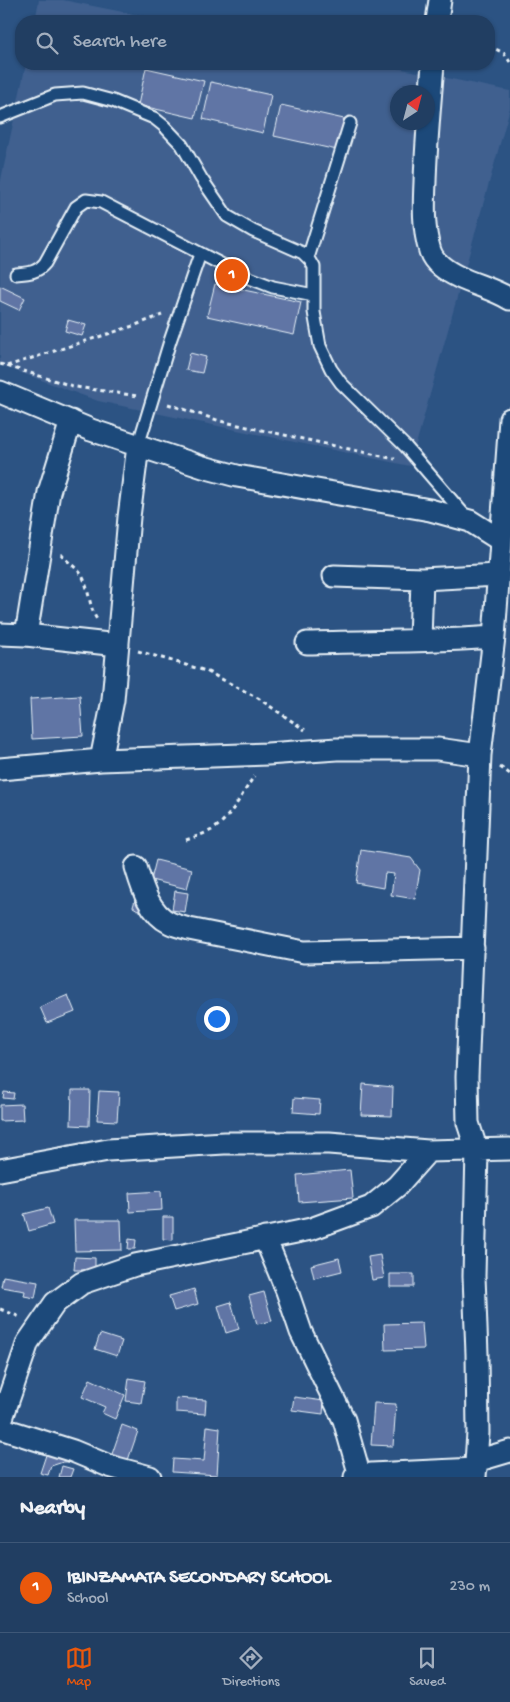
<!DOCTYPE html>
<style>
:root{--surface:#213e62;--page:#294568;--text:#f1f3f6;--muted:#a2aebe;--line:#3e5777;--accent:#ea580c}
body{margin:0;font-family:"Gochi Hand",sans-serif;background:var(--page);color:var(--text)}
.compass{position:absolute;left:390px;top:85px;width:45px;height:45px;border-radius:50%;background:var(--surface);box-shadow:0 1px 4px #0004;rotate:36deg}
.you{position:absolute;left:216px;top:1018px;width:18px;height:18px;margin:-12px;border:4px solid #fff;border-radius:50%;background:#1a73e8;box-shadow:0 0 0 8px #1a73e833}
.badge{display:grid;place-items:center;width:32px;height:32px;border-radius:50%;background:var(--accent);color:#fff;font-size:16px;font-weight:700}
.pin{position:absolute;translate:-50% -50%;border:2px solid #fff;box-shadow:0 1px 5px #0006}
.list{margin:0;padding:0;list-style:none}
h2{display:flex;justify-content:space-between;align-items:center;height:65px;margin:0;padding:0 20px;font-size:21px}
h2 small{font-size:16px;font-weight:400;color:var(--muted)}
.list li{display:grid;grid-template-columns:32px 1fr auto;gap:15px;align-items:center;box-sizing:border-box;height:90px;padding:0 20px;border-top:1px solid var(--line)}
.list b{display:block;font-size:19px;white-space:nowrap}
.list p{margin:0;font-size:16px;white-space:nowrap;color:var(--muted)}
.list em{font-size:16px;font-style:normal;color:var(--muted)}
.icon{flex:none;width:28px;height:28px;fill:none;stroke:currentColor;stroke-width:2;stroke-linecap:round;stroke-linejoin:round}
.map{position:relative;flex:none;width:510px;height:1477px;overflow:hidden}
.search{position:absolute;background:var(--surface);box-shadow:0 1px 4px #0004;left:15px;right:15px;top:15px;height:55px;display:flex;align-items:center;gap:12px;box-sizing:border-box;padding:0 18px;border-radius:20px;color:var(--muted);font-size:19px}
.sheet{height:155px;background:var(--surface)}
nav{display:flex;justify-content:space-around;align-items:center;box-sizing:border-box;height:70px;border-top:1px solid var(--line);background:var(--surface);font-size:14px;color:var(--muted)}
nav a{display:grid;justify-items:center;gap:2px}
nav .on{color:var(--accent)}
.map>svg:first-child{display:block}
.built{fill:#3f608f;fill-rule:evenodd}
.building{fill:#6175a5;stroke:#e8f1f8}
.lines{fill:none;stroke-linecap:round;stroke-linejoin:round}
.lane-casing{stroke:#e8f1f8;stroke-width:15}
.street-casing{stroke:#e8f1f8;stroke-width:25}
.path{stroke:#e8f1f8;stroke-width:3;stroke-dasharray:4 4;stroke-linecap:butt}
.lane{stroke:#1f4a7a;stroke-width:11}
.street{stroke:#1f4a7a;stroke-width:21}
</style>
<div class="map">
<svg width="510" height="1477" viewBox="0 0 510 1477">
<rect width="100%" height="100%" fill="#2c5383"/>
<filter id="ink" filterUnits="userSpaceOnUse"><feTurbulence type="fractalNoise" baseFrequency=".02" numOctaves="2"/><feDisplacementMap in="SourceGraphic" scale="10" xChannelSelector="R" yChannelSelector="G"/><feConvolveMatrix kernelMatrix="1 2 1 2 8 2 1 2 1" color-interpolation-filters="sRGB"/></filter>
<g filter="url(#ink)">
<path class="built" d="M39 0H63L168 21H35Z
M26 64H378L510 91V108L410 466 98 401 0 365V184ZM398 92H428V122H398Z"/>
<path class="building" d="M146 68 204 81 195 118 138 105Z
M211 82 271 95 263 133 203 119Z
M281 105 344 119 337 150 274 136Z
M215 284 301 302 294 335 207 316Z
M0 286 25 298 19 310 0 301Z
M68 320 86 325 82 336 65 331Z
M190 353 206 357 202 373 186 370Z
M80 696 83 736 32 739 30 699Z
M361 850 411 858 420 870 415 899 391 895 394 874 385 873 383 888 356 883Z
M156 860 192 869 187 889 151 880Z
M175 891 188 893 185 912 172 910Z
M136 896 146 899 143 913 133 907Z
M68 995 75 1012 47 1023 40 1007Z
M363 1084 393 1087 392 1116 361 1115Z
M72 1090H90L89 1126 71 1125Z
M99 1091 119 1092 117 1121 97 1120Z
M4 1092 14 1093 13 1099 3 1098Z
M294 1098 320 1100 319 1114 293 1112Z
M22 1104 23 1120 0 1121V1105Z
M350 1170 353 1198 299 1202 297 1175Z
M161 1191 162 1210 130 1212 129 1193Z
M48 1208 53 1224 29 1231 24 1214Z
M163 1217H173V1240L163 1239Z
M74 1220H121L122 1250 75 1251Z
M129 1239 136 1240 135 1249H128Z
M380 1255 384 1278 372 1280 368 1257Z
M75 1257 95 1258V1270H74Z
M339 1258 342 1271 314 1278 311 1265Z
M390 1274H414V1287H390Z
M3 1276 38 1282 35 1298 24 1296 25 1291 1 1287Z
M194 1289 198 1304 174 1311 169 1296Z
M264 1292 272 1321 257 1324 249 1296Z
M231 1302 239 1329 226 1333 218 1306Z
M422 1323 424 1349 385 1350 384 1324Z
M100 1334 122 1341 117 1356 95 1349Z
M129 1378 145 1381 141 1403 126 1401Z
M90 1379 125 1395 115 1419 102 1413 105 1407 82 1397Z
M294 1397 324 1401 323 1414 292 1410Z
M176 1398 206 1400 205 1414 176 1412Z
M374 1403 396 1404 393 1446 371 1445Z
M122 1425 138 1431 127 1463 111 1457Z
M207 1426 220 1428 217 1475 172 1472 173 1459 204 1461Z
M48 1449 83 1461 63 1462 51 1466 48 1475 40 1473Z
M62 1466 73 1469 70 1477H59Z"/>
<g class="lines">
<g class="lane-casing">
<path id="lane" d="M0 117 55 95 83 93 113 101 154 118 164 126 182 145 201 178 227 216 253 231 303 253 310 260 314 267V312L320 346 331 369 341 383 406 447 467 518
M308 258 350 123
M16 274C28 273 37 273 45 263L76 207 86 200 101 202 242 275 273 287 314 295
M138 446 170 341 200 254"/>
</g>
<g class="street-casing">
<path id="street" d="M437 21 440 0
M433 64C430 103 426 143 425 182 424 204 423 229 430 251 432 257 436 262 441 266 460 282 489 286 510 299
M0 392 91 430 203 467 237 476 430 510 470 521 500 540
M334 576 422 579 498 575
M0 634 26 635 118 645
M26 635 49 492 71 421
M420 640 422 579
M307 643C370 641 432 642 494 637
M101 760 113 700 129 517 138 446
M0 769 101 760 267 754 337 749H438L480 755
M136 867C142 887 149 913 170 923 176 926 183 927 189 929L304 952 473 948
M0 1170 108 1150 224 1143H329L428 1151 510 1149
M265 1238 287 1291 301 1332 344 1420 360 1476
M0 1424 28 1342 55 1303 82 1283 135 1265 311 1229 371 1207 397 1186 428 1151
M0 1428 73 1451 109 1466 150 1477
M476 1461 510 1451
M355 1477 371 1474 476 1469
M475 1477 478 1433 477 1354 474 1276 477 1151 468 1123 467 1077 480 755 494 637 510 419"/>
</g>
<path class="path" d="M489 46 504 53 510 62
M0 364 76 387 138 396
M7 366 133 326 162 315
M168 404 220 421 395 459
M61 554C67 562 75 566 81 574 90 588 88 607 98 621
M138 651 206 671 258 698 305 730
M500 767 510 774
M186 840C195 837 204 834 212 830 229 820 243 793 254 776
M0 1309 20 1317"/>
<use href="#lane" class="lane"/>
<use href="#street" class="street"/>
</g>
</g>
</svg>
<svg class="compass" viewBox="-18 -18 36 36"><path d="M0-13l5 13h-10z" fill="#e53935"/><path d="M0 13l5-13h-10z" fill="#a2aebe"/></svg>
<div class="you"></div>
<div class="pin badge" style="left:232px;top:275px">1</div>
<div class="search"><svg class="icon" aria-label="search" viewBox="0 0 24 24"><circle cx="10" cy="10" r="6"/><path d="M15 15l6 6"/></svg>Search here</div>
</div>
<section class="sheet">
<h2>Nearby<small></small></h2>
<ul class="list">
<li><span class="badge">1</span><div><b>IBINZAMATA SECONDARY SCHOOL</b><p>School</p></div><em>230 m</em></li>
</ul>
</section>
<nav>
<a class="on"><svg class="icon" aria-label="map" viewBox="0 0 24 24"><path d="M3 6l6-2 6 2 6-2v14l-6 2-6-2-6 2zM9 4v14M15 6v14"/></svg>Map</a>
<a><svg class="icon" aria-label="directions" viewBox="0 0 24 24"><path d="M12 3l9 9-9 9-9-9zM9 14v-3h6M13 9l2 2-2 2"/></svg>Directions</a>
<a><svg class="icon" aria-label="saved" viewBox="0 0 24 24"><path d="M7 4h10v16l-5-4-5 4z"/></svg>Saved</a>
</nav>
